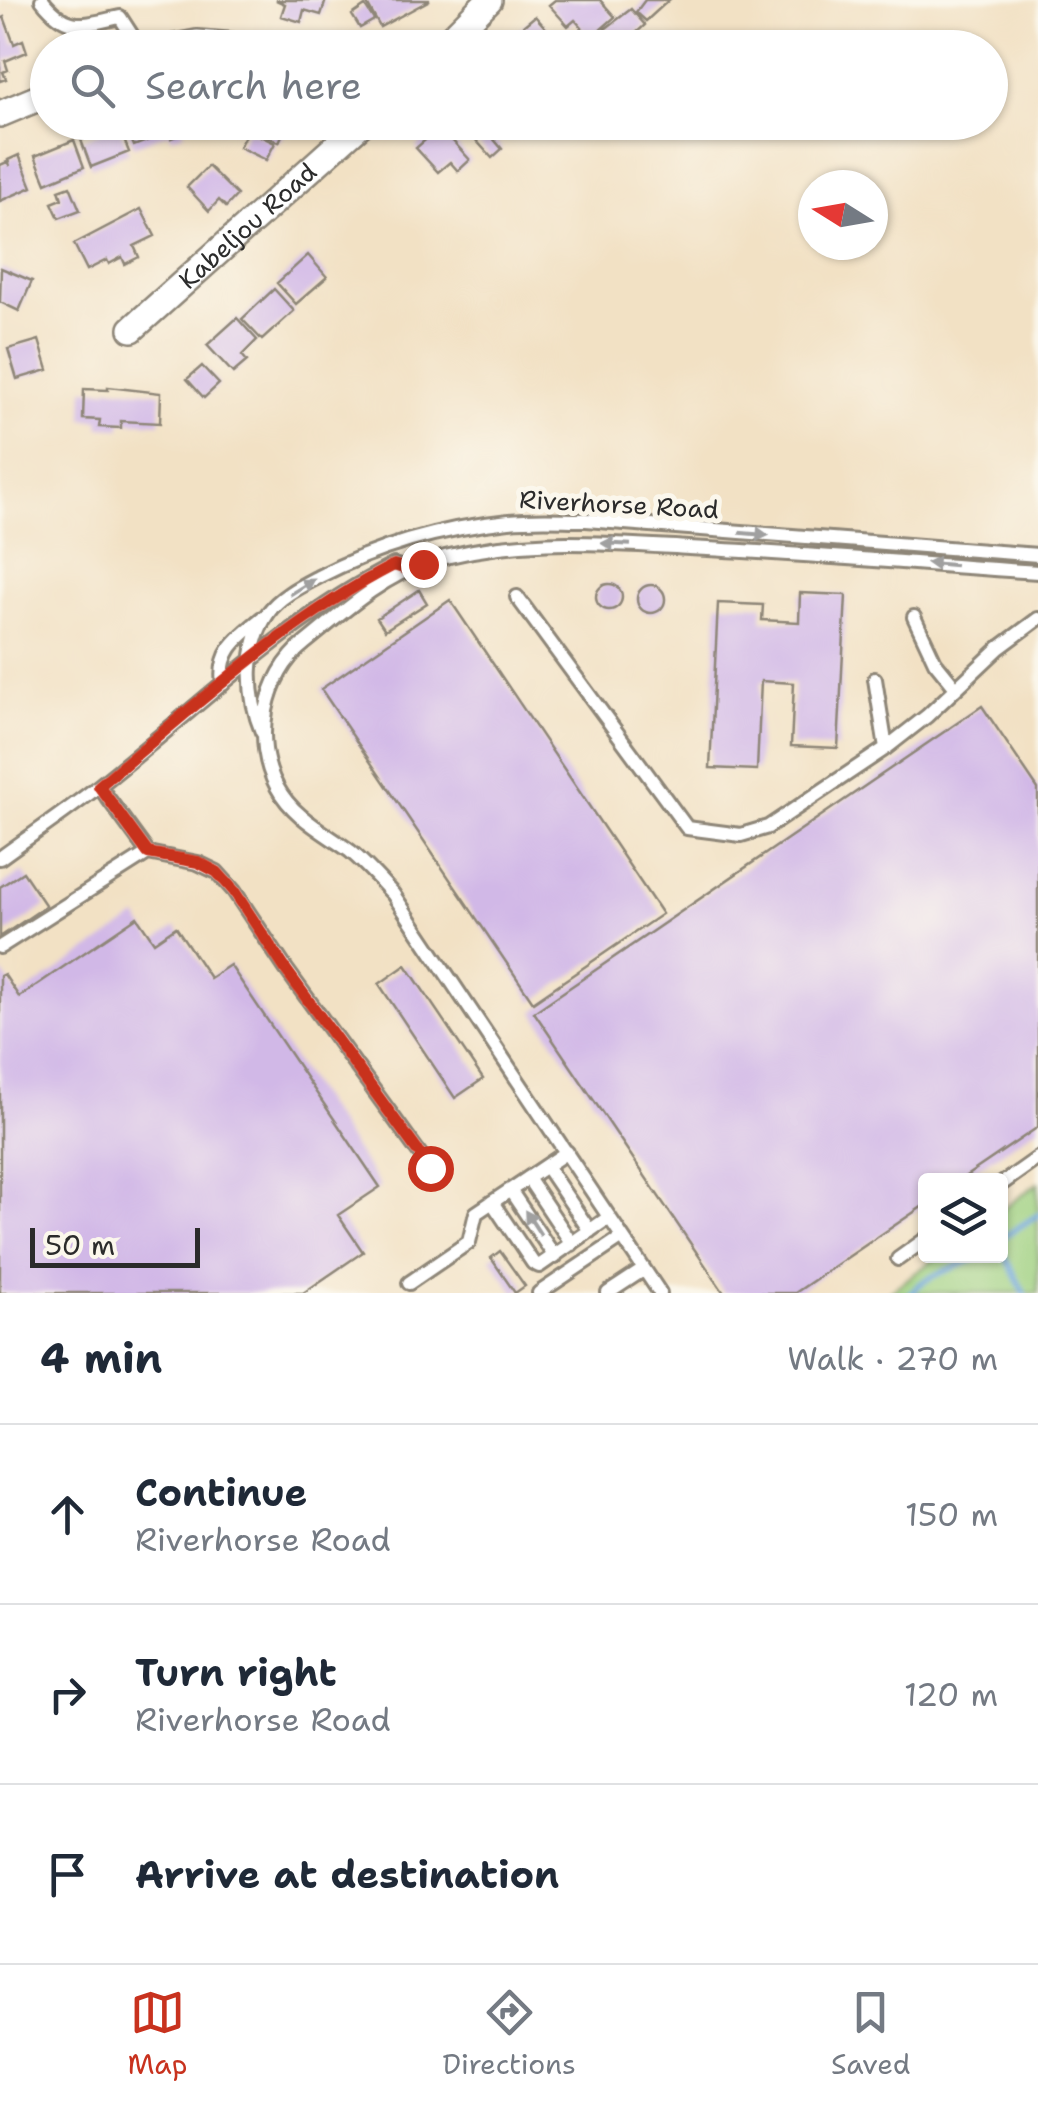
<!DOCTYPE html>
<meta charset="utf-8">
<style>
:root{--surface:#fff;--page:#f6f6f7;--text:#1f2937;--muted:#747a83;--line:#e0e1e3;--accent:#c8321e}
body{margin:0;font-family:"Shantell Sans",sans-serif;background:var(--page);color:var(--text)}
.controls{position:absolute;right:30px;bottom:30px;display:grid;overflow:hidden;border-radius:10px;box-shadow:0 2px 8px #0004}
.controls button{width:90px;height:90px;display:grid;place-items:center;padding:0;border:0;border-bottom:2px solid var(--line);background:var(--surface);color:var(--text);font:50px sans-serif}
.compass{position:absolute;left:798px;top:170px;width:90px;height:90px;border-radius:50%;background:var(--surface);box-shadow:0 2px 8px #0004;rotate:281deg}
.scale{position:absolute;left:30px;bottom:25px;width:170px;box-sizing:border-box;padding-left:10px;border:5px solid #2b2b2b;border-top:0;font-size:28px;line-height:35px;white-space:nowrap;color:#2b2b2b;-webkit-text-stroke:8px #fbf7ec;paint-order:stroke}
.stop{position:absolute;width:30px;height:30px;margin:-22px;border:8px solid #c8321e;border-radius:50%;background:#fff}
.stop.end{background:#c8321e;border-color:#fff;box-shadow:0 2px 10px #0008}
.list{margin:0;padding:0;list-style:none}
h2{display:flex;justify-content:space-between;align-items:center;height:130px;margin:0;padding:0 40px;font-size:42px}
h2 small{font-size:32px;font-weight:400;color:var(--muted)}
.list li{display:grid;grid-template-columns:65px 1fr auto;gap:30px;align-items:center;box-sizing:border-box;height:180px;padding:0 40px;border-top:2px solid var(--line)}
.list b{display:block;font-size:38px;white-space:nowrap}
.list p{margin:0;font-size:32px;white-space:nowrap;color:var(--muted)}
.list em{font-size:32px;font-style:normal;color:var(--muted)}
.icon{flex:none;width:55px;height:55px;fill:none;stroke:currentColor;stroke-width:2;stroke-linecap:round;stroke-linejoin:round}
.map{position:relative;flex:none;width:1038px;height:1293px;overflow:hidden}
.search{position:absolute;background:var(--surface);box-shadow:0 2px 8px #0004;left:30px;right:30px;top:30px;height:110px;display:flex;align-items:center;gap:25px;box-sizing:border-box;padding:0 35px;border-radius:55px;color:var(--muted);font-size:38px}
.sheet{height:670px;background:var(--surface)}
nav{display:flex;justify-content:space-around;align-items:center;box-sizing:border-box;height:140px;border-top:2px solid var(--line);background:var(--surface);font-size:28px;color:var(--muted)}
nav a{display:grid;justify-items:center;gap:5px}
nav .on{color:var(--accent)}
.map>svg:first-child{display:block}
.green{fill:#9ed080;stroke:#647e56;stroke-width:2.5}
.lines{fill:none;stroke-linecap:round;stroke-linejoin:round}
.stream{stroke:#68a3d8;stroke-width:6}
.building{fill:#d1b8e7}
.service-casing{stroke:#8e8678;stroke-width:18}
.minor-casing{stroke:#8e8678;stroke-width:30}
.service{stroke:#fff;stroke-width:12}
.minor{stroke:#fff;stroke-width:25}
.oneway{fill:#a0a0a0}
.route{stroke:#c8321e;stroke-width:12}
.labels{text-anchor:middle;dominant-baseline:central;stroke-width:10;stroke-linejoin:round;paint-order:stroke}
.street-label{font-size:25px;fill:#2b2b2b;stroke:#fbf7ec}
</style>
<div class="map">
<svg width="1038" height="1293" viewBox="0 0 1038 1293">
<rect width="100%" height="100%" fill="#fbf7ec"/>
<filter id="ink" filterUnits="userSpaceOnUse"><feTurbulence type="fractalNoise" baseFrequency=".01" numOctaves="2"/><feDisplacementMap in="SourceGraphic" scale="20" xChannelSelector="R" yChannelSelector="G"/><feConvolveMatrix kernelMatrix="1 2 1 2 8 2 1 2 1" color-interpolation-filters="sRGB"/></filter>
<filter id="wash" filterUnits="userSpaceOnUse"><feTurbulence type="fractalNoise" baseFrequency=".0048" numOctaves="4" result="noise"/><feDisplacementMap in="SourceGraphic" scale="40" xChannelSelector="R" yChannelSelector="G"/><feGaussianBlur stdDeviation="2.25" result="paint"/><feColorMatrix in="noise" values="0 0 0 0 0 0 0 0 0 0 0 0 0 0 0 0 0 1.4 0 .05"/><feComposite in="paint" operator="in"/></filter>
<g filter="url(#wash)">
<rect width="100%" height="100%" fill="#f2e1c4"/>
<path class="green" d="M1038 1183V1293H888L939 1256H1000L1001 1211Z"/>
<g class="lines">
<path class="stream" d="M1000 1239 1038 1215
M1000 1246 1024 1293
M910 1293C929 1273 955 1269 980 1256"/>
</g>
<g id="blocks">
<path class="building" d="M276 0H326L321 15 304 10 301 22 281 16 285 4Z
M365 0H430L380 27Z
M555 0H600L615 17 591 38 575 20 568 26 549 5Z
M645 0H669L646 21 636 12Z
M365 6 374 20 360 28 352 15Z
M631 9 645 25 621 47 605 29Z
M535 16 551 34 544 40 551 48H520L525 43 516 32Z
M4 17 14 44 23 40 27 52 5 61 8 70 3 72 6 79 0 81V19Z
M124 122H180L184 133 171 138 169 132 134 146Z
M238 122H288L279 142Z
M471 122H479L502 149 492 158 465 128Z
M118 125 129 152 91 167 81 140Z
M440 127 470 160 458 171 450 162 438 172 416 148Z
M248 130 275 143 266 160 239 147Z
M74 140 84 167 46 183 35 156Z
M19 155 32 187 0 201V165L7 162 10 166 8 160Z
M208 166 237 195 226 207 219 200 209 211 187 187Z
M70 186 80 210 59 218 52 203 62 199 59 190Z
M141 209 155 236 134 246 139 257 125 264 122 257 109 264 107 260 87 270 74 244Z
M308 255 327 277 296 304 277 283Z
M1 268 32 281 19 311 0 302Z
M274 289 294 311 262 340 242 319Z
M237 318 257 340 242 355 247 361 233 373 207 345Z
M39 340 48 370 17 379 8 349Z
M202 366 219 384 204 398 187 379Z
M108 387 161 393 160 423 121 421V428L99 427 100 420 83 419 84 389 108 390Z
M596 597a13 13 0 1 1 26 0a13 13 0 1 1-26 0Z
M637 599a14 14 0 1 1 28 0a14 14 0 1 1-28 0Z
M419 590 427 603 385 630 377 618Z
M800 593 846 595 838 748 791 746 794 683 761 681 757 770 710 768 718 603 763 605 762 620 799 622Z
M450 600 662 914 533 1002 321 689Z
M982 706 1038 789V1127L960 1180H926V1204L795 1293H724L534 1012Z
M23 872 46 906 0 937V887Z
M137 917 154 942 176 927 210 978 230 965 380 1187 338 1215 363 1252 303 1293H0V976L4 974 19 997Z
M406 965 483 1079 455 1098 379 984Z
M500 1251 525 1286 515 1293 491 1258Z"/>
</g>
</g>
<g filter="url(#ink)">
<use href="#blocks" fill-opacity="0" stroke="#8e8678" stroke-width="2.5"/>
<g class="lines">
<g class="service-casing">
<path id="service" d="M42 0C68 33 83 25 120 17L140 48
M517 597 687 828 741 835 768 827 886 748 927 716 999 648 1038 619
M914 617 935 662 956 688
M875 679 886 748
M223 684C218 651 238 638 262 618
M262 732C247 696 245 646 268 613 279 597 301 586 318 577 378 546 441 528 509 521 534 518 561 520 586 520L1038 555
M99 786 148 853
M148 853 198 863 217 872 234 891 286 969 430 1168
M0 858C33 834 67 811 99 786 196 710 283 621 394 565L409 570
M0 947 148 853
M546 1166 590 1231
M528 1178 572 1244
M1000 1185 1038 1158
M510 1190 555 1257
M492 1202 533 1263 539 1266 608 1218
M898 1259 926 1239
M409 1283 469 1242 476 1213 567 1152
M539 1293 621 1238
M608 1293 643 1270
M660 1293 393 894C379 879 366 864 350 851 324 832 293 817 277 787 252 741 264 675 305 643 341 614 381 577 425 563 511 535 601 543 689 548 806 554 922 564 1038 572"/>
</g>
<g class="minor-casing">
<g id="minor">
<path d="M171 48 197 43 259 48"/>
<path d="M441 48 489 0"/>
<path d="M0 114 48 94"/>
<path id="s1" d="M132 329 363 122"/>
</g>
</g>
<use href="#service" class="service"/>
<use href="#minor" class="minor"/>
</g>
<defs><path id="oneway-solid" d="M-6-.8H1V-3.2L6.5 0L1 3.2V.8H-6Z" transform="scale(2.5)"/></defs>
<g class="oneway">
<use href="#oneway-solid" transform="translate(754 534) rotate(5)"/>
<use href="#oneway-solid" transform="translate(616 544) rotate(-177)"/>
<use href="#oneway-solid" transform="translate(941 564) rotate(-175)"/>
<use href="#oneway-solid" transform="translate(302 587) rotate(-32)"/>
<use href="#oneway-solid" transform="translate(533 1223) rotate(-123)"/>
</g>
</g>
<g class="lines" filter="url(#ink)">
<path class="route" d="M423 564 409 570 394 565C285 621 193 708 99 786L148 853 198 862 217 872 234 891 286 970 430 1168"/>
</g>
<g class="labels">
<g class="street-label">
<text stroke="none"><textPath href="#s1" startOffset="155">Kabeljou Road</textPath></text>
<text transform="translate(619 504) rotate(3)">Riverhorse Road</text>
</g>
</g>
</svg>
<div class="controls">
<button><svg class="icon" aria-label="layers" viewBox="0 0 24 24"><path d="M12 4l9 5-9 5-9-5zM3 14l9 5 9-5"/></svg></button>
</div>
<svg class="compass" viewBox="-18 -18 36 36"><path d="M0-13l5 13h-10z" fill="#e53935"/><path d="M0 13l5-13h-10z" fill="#747a83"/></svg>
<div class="scale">50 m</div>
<div class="stop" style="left:430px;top:1168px"></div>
<div class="stop end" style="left:423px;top:564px"></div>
<div class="search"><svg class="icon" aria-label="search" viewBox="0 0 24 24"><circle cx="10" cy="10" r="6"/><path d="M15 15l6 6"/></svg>Search here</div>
</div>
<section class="sheet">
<h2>4 min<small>Walk · 270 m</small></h2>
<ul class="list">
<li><svg class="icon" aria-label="ahead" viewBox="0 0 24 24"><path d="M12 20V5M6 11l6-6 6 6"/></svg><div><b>Continue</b><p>Riverhorse Road</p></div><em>150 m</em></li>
<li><svg class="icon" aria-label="right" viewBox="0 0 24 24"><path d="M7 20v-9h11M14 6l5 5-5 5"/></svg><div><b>Turn right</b><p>Riverhorse Road</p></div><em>120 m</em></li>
<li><svg class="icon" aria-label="arrive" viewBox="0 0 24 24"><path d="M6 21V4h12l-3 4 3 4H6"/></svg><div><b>Arrive at destination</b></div></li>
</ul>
</section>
<nav>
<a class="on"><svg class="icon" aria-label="map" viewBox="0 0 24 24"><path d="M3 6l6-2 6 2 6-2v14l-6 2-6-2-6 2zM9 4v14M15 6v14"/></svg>Map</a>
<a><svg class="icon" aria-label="directions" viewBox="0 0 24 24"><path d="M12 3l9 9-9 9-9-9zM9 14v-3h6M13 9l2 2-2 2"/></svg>Directions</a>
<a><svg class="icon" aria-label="saved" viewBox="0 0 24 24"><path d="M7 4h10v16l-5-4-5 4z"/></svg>Saved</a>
</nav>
